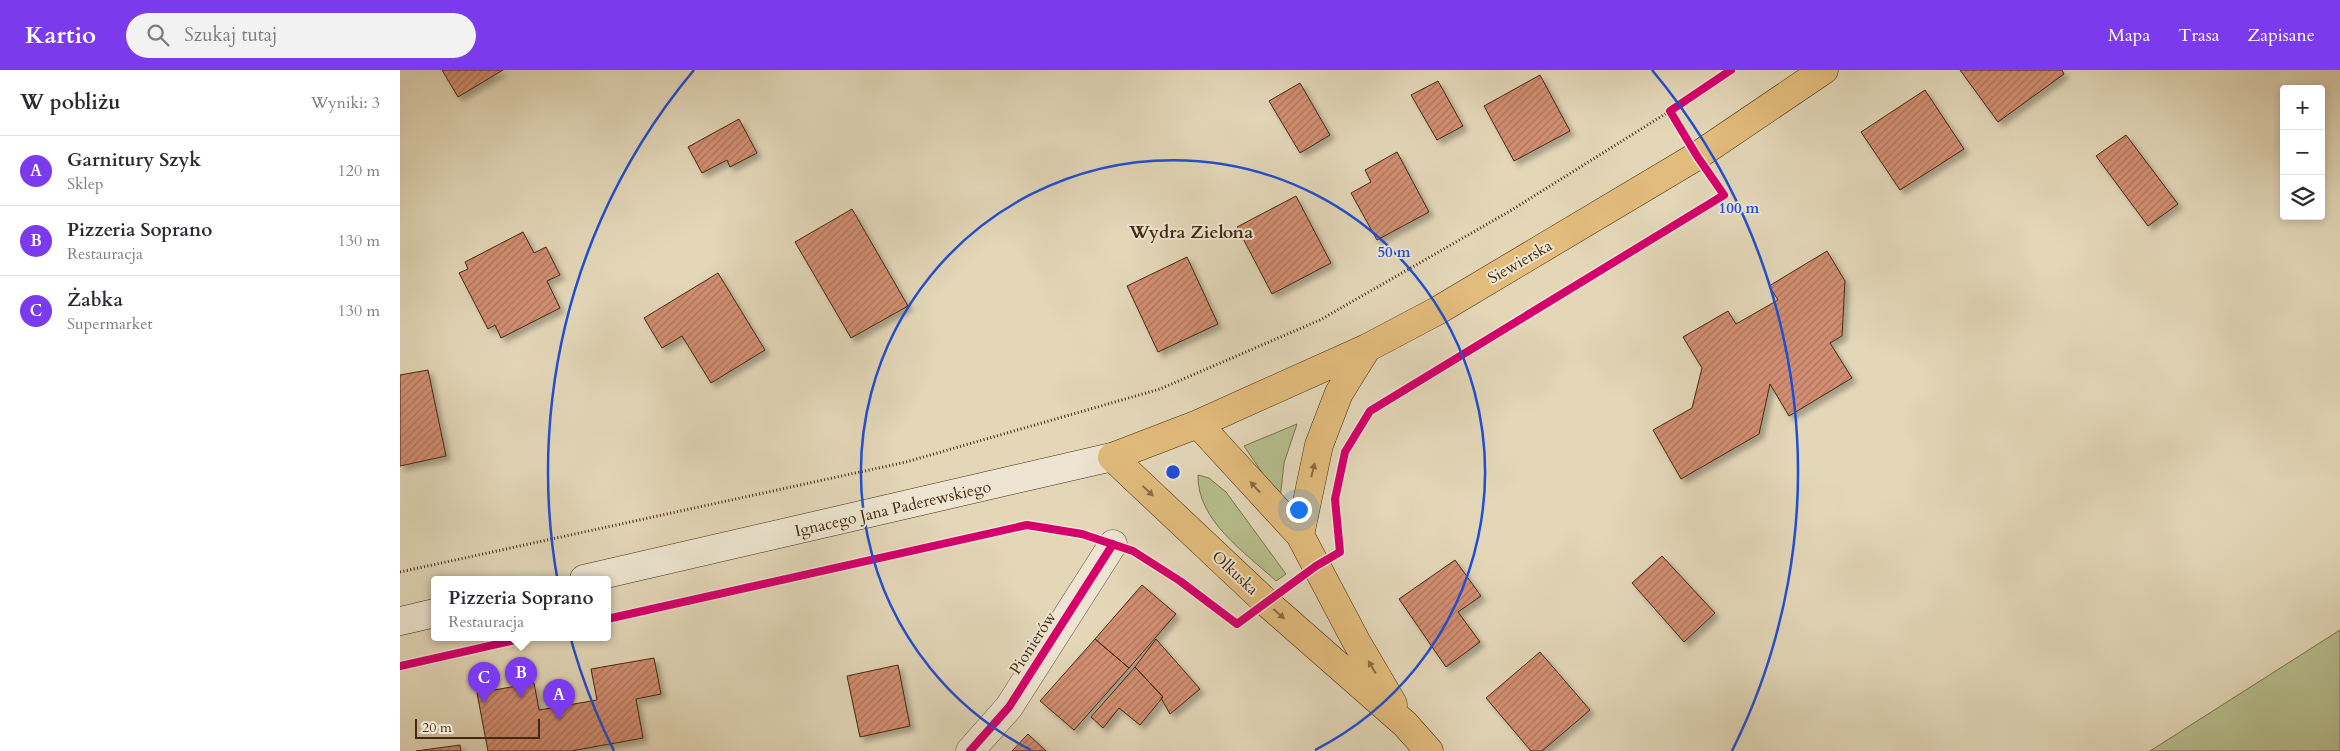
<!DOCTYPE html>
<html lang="pl">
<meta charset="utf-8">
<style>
:root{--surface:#fff;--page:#f2f2f3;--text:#2b2b33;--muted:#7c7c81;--line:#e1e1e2;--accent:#7c3aed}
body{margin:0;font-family:Cardo,serif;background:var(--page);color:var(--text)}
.controls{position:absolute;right:15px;top:15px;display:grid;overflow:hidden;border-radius:5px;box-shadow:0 2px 8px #0003}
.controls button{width:45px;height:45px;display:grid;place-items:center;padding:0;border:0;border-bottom:1px solid var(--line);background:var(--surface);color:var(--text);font:25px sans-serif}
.scale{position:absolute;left:15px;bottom:12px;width:125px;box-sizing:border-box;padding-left:5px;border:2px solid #45280f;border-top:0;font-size:14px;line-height:18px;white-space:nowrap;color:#45280f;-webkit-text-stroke:4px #ede5d1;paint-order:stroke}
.you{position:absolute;left:898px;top:439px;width:18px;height:18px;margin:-12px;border:4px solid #fff;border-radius:50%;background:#1a73e8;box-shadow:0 0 0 8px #1a73e833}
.badge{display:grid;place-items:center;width:32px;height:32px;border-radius:50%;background:var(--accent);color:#fff;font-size:16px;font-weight:700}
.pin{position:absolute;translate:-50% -41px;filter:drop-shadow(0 1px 2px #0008)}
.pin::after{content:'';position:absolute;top:26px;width:18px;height:15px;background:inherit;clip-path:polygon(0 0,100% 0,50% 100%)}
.popup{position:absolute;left:31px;top:506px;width:180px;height:65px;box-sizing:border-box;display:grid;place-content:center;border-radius:5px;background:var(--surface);filter:drop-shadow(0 1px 4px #0005);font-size:16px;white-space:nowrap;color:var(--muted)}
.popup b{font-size:19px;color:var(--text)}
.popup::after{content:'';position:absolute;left:50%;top:100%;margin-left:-10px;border:10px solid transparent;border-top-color:var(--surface)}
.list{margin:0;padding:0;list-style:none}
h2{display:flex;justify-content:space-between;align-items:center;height:65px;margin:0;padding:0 20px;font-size:21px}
h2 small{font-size:16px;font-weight:400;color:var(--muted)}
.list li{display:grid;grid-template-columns:32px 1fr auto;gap:15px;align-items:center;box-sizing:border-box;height:70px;padding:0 20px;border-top:1px solid var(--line)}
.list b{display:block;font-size:19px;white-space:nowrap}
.list p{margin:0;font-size:16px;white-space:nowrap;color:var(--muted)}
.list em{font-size:16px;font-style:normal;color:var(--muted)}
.icon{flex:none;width:28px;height:28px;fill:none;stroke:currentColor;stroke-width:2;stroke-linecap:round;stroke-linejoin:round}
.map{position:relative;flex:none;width:1940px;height:681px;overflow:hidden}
header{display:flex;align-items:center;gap:30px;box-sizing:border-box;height:70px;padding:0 25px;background:var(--accent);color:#fff}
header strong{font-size:24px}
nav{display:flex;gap:28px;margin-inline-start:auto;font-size:18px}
.search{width:350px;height:45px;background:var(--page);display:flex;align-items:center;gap:12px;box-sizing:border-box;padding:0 18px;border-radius:28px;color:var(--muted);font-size:19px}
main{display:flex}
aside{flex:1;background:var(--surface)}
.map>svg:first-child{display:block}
.green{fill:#b6be8d;stroke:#7e734e}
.building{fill:url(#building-hatch);stroke:#45280f;filter:url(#shadow)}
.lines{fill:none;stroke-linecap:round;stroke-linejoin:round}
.street-casing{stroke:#6c5439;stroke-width:29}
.secondary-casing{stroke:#45280f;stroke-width:29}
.primary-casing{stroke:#45280f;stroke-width:29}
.path{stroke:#45280f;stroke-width:3;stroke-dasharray:1 2.5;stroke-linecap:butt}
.street{stroke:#ede5d1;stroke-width:28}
.secondary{stroke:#ede5d1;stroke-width:28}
.primary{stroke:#e2bc7c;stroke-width:28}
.cycleway-casing{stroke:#ede5d1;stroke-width:11}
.cycleway{stroke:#d6006c;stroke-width:8}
.oneway{fill:#8c6b40}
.ring{fill:none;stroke:#1d4ed8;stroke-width:2.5}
.labels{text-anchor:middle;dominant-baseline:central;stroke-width:4;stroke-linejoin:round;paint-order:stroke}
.street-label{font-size:16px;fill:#45280f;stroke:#ede5d1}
.neighbourhood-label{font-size:18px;font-weight:bold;fill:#45280f;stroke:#ede5d1}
.centre{fill:#1d4ed8;stroke:#ede5d1;stroke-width:2.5}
.ring-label{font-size:15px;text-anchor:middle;font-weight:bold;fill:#1d4ed8;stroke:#ede5d1;stroke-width:4;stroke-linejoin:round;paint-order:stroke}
</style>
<header>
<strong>Kartio</strong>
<div class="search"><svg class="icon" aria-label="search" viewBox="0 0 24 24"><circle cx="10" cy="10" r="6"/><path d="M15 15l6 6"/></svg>Szukaj tutaj</div>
<nav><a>Mapa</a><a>Trasa</a><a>Zapisane</a></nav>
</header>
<main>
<aside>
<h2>W pobliżu<small>Wyniki: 3</small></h2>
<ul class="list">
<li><span class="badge">A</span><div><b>Garnitury Szyk</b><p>Sklep</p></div><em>120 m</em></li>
<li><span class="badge">B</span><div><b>Pizzeria Soprano</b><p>Restauracja</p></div><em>130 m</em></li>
<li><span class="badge">C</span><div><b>Żabka</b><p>Supermarket</p></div><em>130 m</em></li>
</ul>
</aside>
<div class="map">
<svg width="1940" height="681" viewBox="0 0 1940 681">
<defs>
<pattern id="building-hatch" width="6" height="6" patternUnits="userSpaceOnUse" patternTransform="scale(1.25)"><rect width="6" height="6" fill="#d28e72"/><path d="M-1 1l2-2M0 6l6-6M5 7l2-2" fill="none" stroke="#ac745c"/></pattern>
<filter id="shadow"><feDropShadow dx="4.5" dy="4.5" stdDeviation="2.5" flood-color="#0004"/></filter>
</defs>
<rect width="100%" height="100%" fill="#e3d7b8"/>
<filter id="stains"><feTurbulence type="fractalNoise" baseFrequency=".004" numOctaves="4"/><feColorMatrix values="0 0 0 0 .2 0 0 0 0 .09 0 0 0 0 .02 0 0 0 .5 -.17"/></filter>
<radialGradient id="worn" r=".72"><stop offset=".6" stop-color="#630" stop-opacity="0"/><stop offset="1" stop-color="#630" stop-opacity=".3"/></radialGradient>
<path class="green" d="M897 354 884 393 880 429 844 376Z
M798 405 809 408 826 422 886 504 876 511C845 482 797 451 798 405Z
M1940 560V681H1750Z"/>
<path class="building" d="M42 0H103L58 27Z
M1560 0H1662L1664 4 1598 52Z
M1140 5 1170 61 1114 91 1084 36Z
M1038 11 1063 56 1037 70 1011 25Z
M900 13 930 65 900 83 869 31Z
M1525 20 1564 79 1500 120 1461 62Z
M339 49 357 83 330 97 327 90 302 103 288 77Z
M1726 65 1778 134 1748 156 1696 86Z
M997 82 1029 142 977 170 951 123 971 112 965 100Z
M896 126 931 193 872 224 837 157Z
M452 139 508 236 451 268 395 172Z
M123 162 134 183 146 177 160 205 147 211 160 238 101 268 95 255 88 259 59 203 68 199 65 192Z
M1427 181 1445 211 1442 266 1430 273 1452 308 1389 346 1370 314 1359 364 1281 409 1253 360 1292 338 1302 298 1283 267 1328 241 1336 254 1378 230 1369 216Z
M787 187 818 254 758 282 727 216Z
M318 203 365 280 311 313 282 266 262 278 244 248Z
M28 300 46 386 0 396V305Z
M1262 486 1315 543 1284 572 1232 513Z
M1055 490 1081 526 1058 542 1080 572 1046 597 999 529Z
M742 515 776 544 729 598 695 569Z
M695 569 729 598 674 660 640 631Z
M756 569 800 619 770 644 761 628 763 627 735 597Z
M1140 582 1190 640 1142 681H1131L1086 628Z
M254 588 261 624 236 629 243 668 171 681H88L77 623 134 613 139 640 197 630 191 599Z
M498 595 510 656 460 667 447 606Z
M735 597 763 627 740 655 719 638 703 658 691 647Z
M628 664 646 681H612Z
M60 675 61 681H16Z"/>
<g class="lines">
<g class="street-casing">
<path id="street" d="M570 681 609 637 713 474"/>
</g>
<g class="secondary-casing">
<path id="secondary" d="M184 509 712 387
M0 551 35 543"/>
</g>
<g class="primary-casing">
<path id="primary" d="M798 354 900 465 956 571 993 634
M900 465 919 375 939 323 967 278
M1029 681 1005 654 867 533 712 387 798 354 967 278 1037 241 1297 86 1424 0"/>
</g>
<path class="path" d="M0 502 506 392 760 319 920 250 1110 141 1270 41"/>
<use href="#street" class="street"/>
<use href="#secondary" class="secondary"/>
<use href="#primary" class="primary"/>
<g class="cycleway-casing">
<path id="cycleway" d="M207 549 627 455 682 464 733 481 780 511 837 554 916 496 940 482 935 429 945 382 970 341 1324 125 1297 86 1270 41 1331 0
M0 596 129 567
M570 681 609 637 713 474"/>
</g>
<use href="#cycleway" class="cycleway"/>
</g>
<defs><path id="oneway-solid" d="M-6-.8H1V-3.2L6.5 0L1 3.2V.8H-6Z" transform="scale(1.25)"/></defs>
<g class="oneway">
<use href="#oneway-solid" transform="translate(913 400) rotate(-76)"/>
<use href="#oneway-solid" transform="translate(855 417) rotate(-133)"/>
<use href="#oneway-solid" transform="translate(748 421) rotate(43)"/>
<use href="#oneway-solid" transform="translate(879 544) rotate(41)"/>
<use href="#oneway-solid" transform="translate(972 597) rotate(-120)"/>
</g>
<g class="ring">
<path d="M631 680A312 312 0 1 1 915 680"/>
<path d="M214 681A625 625 0 0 1 294 0M1252 0A625 625 0 0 1 1332 681"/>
</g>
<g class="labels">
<g class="street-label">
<text transform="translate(1120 192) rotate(-30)">Siewierska</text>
<text transform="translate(493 439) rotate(-13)">Ignacego Jana Paderewskiego</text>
<text transform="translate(835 503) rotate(43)">Olkuska</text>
<text transform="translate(633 573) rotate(-57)">Pionierów</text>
</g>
<g class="neighbourhood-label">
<text x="791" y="162">Wydra Zielona</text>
</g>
</g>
<circle cx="773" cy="402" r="8" class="centre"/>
<g class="ring-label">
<text x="1339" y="143">100 m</text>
<text x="994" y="187">50 m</text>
</g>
<rect width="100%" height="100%" filter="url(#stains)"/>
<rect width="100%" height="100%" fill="url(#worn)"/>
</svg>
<div class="controls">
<button>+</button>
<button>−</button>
<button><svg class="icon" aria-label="layers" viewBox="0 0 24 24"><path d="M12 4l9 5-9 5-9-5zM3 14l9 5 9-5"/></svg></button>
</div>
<div class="scale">20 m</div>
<div class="you"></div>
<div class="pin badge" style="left:159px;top:650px">A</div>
<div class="pin badge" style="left:121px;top:628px">B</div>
<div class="popup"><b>Pizzeria Soprano</b>Restauracja</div>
<div class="pin badge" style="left:84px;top:633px">C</div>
</div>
</main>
